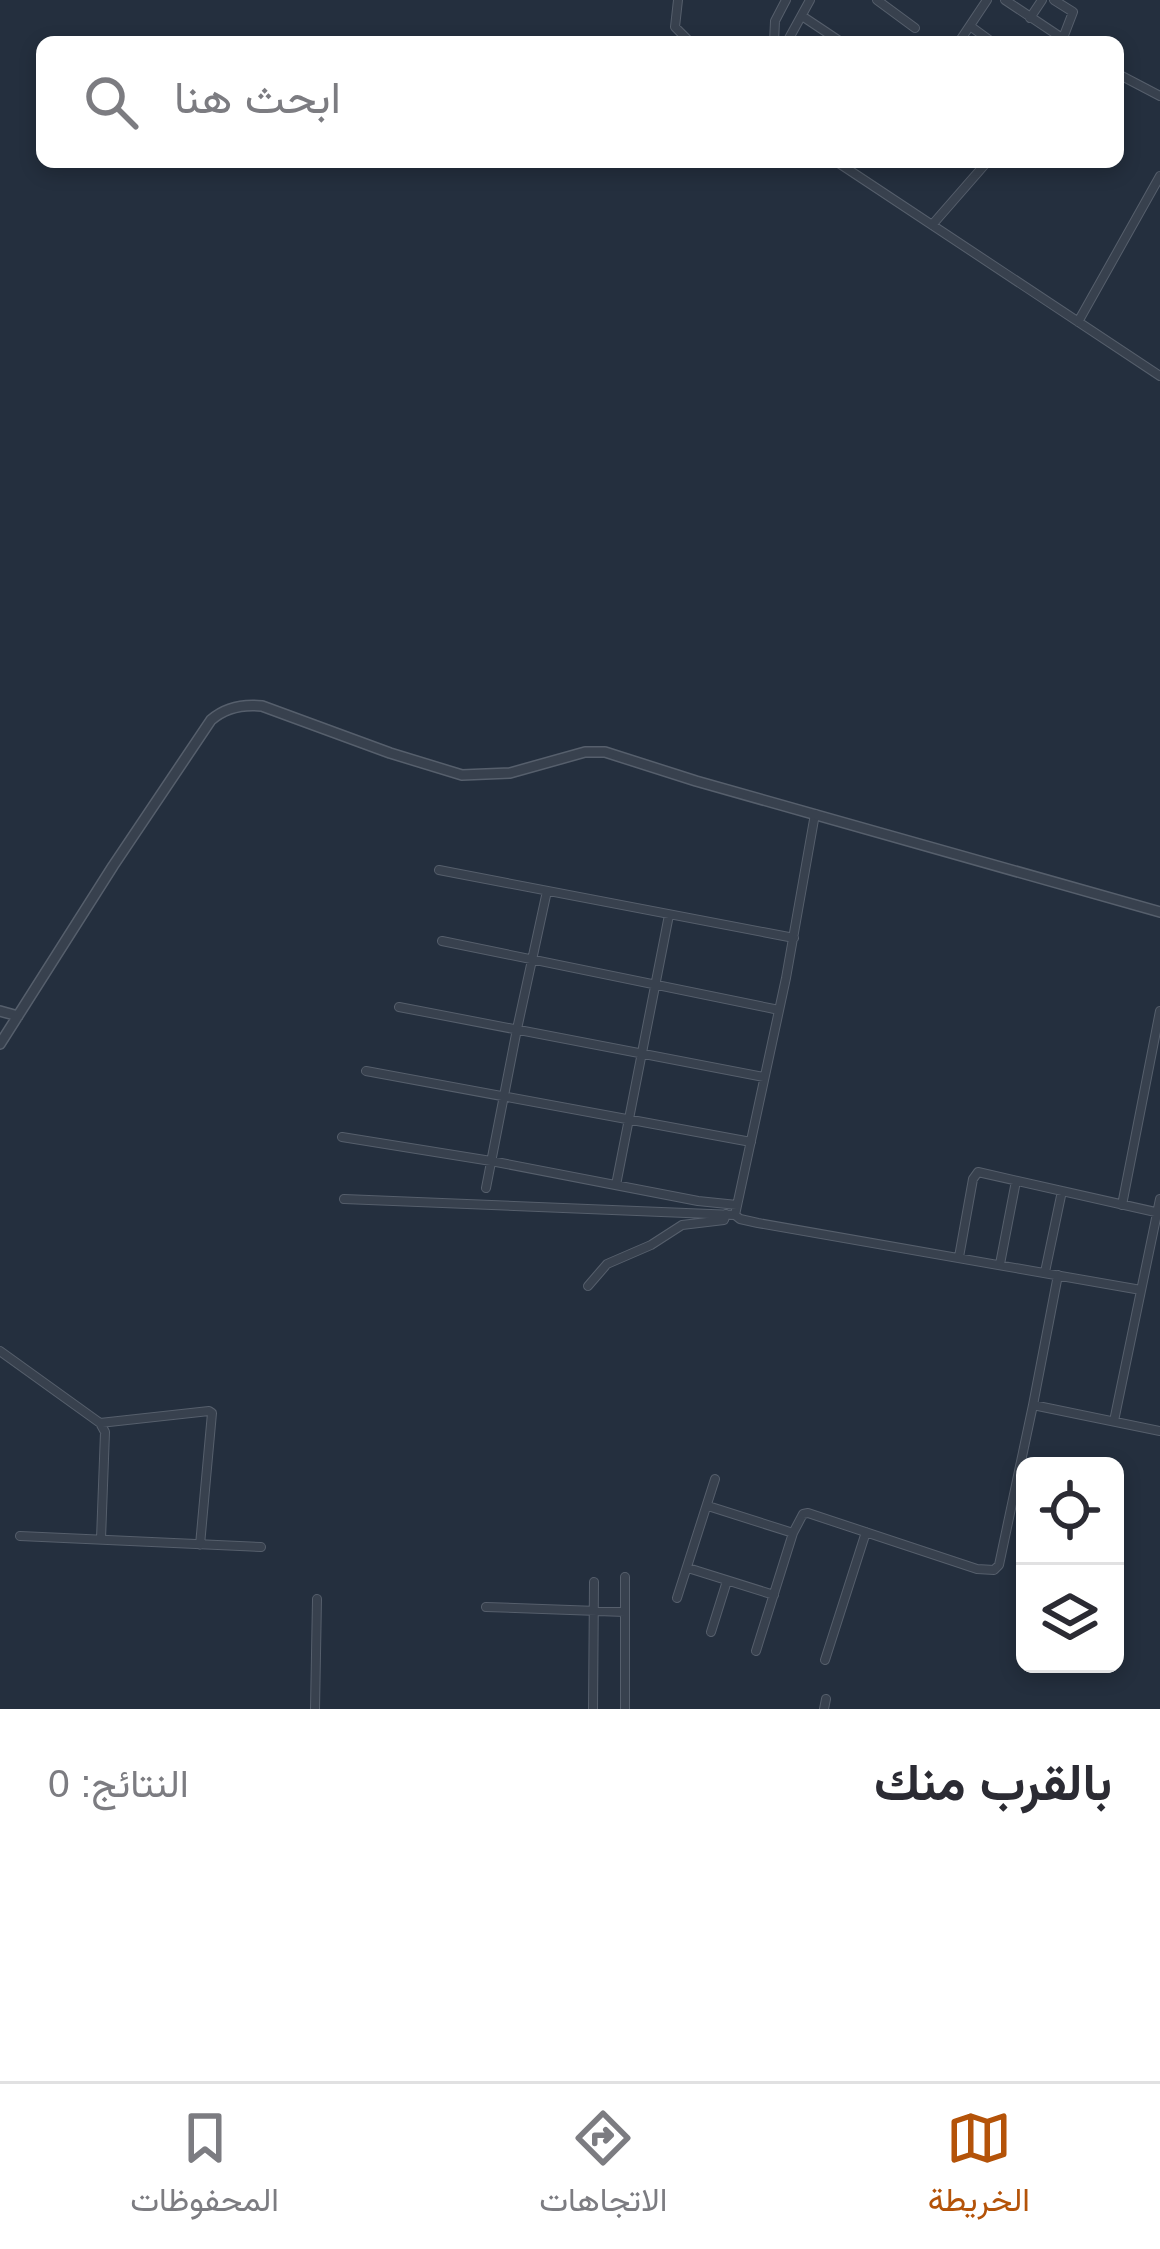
<!DOCTYPE html>
<html lang="ar">
<meta charset="utf-8">
<style>
:root{--surface:#fff;--page:#f2f2f3;--text:#2b2b33;--muted:#7c7c81;--line:#e1e1e2;--accent:#b45309}
body{margin:0;font-family:Helvetica,Vazirmatn,sans-serif;background:var(--page);color:var(--text);direction:rtl}
.controls{position:absolute;right:36px;bottom:36px;display:grid;overflow:hidden;border-radius:18px;box-shadow:0 6px 18px #0003}
.controls button{width:108px;height:108px;display:grid;place-items:center;padding:0;border:0;border-bottom:3px solid var(--line);background:var(--surface);color:var(--text);font:60px sans-serif}
.list{margin:0;padding:0;list-style:none}
h2{display:flex;justify-content:space-between;align-items:center;height:156px;margin:0;padding:0 48px;font-size:51px}
h2 small{font-size:39px;font-weight:400;color:var(--muted)}
.icon{flex:none;width:66px;height:66px;fill:none;stroke:currentColor;stroke-width:2;stroke-linecap:round;stroke-linejoin:round}
.map{position:relative;flex:none;width:1160px;height:1709px;overflow:hidden;direction:ltr}
.search{position:absolute;background:var(--surface);box-shadow:0 6px 18px #0003;left:36px;right:36px;top:36px;height:132px;display:flex;align-items:center;gap:30px;box-sizing:border-box;padding:0 42px;border-radius:18px;color:var(--muted);font-size:45px}
.sheet{height:372px;background:var(--surface)}
nav{display:flex;justify-content:space-around;align-items:center;box-sizing:border-box;height:168px;border-top:3px solid var(--line);background:var(--surface);font-size:33px;color:var(--muted)}
nav a{display:grid;justify-items:center;gap:6px}
nav .on{color:var(--accent)}
.map>svg:first-child{display:block}
.lines{fill:none;stroke-linecap:round;stroke-linejoin:round}
.minor-casing{stroke:#565f6c;stroke-width:10}
.tertiary-casing{stroke:#565f6c;stroke-width:12}
.minor{stroke:#38414e;stroke-width:8}
.tertiary{stroke:#38414e;stroke-width:9}
</style>
<div class="map">
<svg width="1160" height="1709" viewBox="0 0 1160 1709">
<rect width="100%" height="100%" fill="#242f3e"/>
<g class="lines">
<g class="minor-casing">
<path id="minor" d="M678 0 675 27 690 42
M877 0 915 28
M1005 0 1068 42
M1054 0 1073 12 1063 38
M802 16 841 42
M1030 18 1042 0
M970 26 992 42
M774 42 775 21 786 0
M787 42 810 0
M959 42 987 0
M1118 74 1160 96
M837 162 1160 376
M932 225 987 162
M1078 322 1160 176
M439 870 794 938
M442 941 779 1010
M399 1007 764 1077
M366 1071 751 1142
M342 1137 491 1161 698 1201 737 1205
M616 1185 669 915
M486 1188 517 1029 547 891
M344 1199 735 1215 740 1219 758 1223 1141 1290
M1122 1205 1160 1011
M735 1215 786 978 815 814
M959 1257 973 1179 978 1172 1160 1213
M1000 1264 1016 1181
M1045 1272 1062 1191
M588 1286 607 1264 651 1245 682 1225 724 1220 726 1214
M0 1351 100 1423 105 1432 101 1539
M1033 1405 1160 1431
M1114 1421 1160 1199
M100 1423 209 1411 212 1413 200 1545
M708 1506 793 1533
M20 1536 261 1547
M688 1568 774 1595
M677 1598 715 1479
M486 1607 625 1612
M711 1632 727 1581
M756 1651 793 1533 803 1514 808 1513 977 1569 994 1570 999 1565 1033 1405 1058 1275
M825 1660 866 1532
M315 1709 317 1599
M593 1709 594 1582
M625 1709V1577
M824 1709 826 1699"/>
</g>
<g class="tertiary-casing">
<path id="tertiary" d="M0 1011 18 1016
M0 1044 113 866 211 720C226 707 243 704 262 706L390 753 462 775 510 773 585 752H605L696 781 1160 912"/>
</g>
<use href="#minor" class="minor"/>
<use href="#tertiary" class="tertiary"/>
</g>
</svg>
<div class="controls">
<button><svg class="icon" aria-label="locate" viewBox="0 0 24 24"><circle cx="12" cy="12" r="6"/><path d="M12 2v4M12 18v4M2 12h4M18 12h4"/></svg></button>
<button><svg class="icon" aria-label="layers" viewBox="0 0 24 24"><path d="M12 4l9 5-9 5-9-5zM3 14l9 5 9-5"/></svg></button>
</div>
<div class="search"><svg class="icon" aria-label="search" viewBox="0 0 24 24"><circle cx="10" cy="10" r="6"/><path d="M15 15l6 6"/></svg>ابحث هنا</div>
</div>
<section class="sheet">
<h2>بالقرب منك<small>النتائج: 0</small></h2>
<ul class="list">
</ul>
</section>
<nav>
<a class="on"><svg class="icon" aria-label="map" viewBox="0 0 24 24"><path d="M3 6l6-2 6 2 6-2v14l-6 2-6-2-6 2zM9 4v14M15 6v14"/></svg>الخريطة</a>
<a><svg class="icon" aria-label="directions" viewBox="0 0 24 24"><path d="M12 3l9 9-9 9-9-9zM9 14v-3h6M13 9l2 2-2 2"/></svg>الاتجاهات</a>
<a><svg class="icon" aria-label="saved" viewBox="0 0 24 24"><path d="M7 4h10v16l-5-4-5 4z"/></svg>المحفوظات</a>
</nav>
